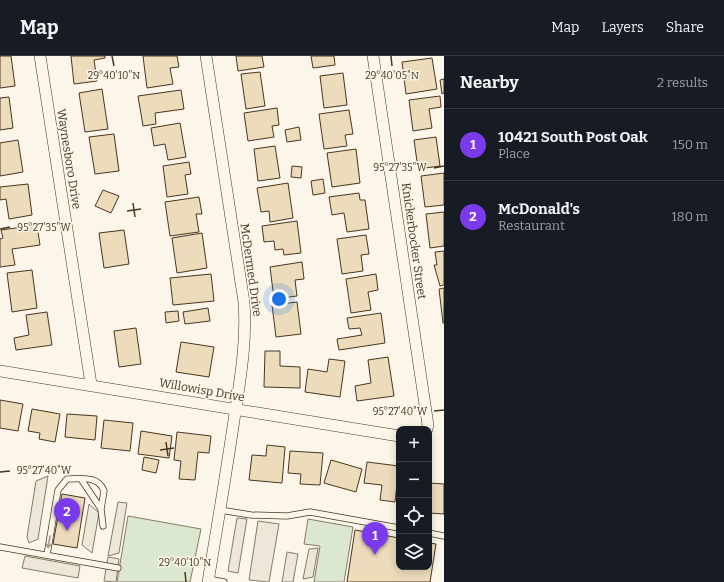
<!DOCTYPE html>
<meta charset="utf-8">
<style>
:root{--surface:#171b24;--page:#242831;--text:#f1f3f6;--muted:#9ea1a6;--line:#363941;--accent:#7c3aed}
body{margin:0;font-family:Bitter,serif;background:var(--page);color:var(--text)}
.controls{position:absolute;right:12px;bottom:12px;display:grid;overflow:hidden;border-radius:8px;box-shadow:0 2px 10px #0003}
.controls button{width:36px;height:36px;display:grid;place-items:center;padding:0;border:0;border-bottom:1px solid var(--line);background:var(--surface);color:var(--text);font:20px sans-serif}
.you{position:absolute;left:279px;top:243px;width:14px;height:14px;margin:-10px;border:3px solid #fff;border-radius:50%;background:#1a73e8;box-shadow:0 0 0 6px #1a73e833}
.badge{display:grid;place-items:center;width:26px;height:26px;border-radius:50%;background:var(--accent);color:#fff;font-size:13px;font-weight:700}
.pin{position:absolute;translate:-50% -33px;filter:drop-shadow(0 1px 2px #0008)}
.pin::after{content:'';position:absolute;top:21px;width:14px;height:12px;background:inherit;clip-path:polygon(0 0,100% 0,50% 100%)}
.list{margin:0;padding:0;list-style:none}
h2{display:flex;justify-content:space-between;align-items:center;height:52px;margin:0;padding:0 16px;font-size:17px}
h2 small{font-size:13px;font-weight:400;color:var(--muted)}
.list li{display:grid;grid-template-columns:26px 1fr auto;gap:12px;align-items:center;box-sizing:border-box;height:72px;padding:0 16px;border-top:1px solid var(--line)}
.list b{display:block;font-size:15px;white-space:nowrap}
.list p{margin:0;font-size:13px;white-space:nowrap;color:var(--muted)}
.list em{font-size:13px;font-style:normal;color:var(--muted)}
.icon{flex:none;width:22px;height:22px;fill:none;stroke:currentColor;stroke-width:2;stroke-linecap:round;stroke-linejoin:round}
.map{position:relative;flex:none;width:444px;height:526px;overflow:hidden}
header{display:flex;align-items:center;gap:24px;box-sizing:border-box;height:56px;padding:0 20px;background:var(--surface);border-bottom:1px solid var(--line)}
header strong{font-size:19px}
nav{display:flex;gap:22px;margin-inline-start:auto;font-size:14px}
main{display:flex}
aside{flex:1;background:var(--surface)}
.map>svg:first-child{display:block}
.green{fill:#dce7d0;stroke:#887966}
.parking{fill:#ede7d9;stroke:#887966}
.building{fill:#ecdcbc;stroke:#4a3520}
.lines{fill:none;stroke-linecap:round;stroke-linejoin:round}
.service-casing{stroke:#4a3520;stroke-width:7}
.minor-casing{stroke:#4a3520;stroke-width:12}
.service{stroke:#fbf6e9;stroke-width:5.5}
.minor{stroke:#fbf6e9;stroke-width:11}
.oneway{stroke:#a29684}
.ticks{fill:none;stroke:#4a3520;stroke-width:1.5}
.labels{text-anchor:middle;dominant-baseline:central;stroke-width:3;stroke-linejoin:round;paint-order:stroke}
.street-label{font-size:12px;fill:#4a3520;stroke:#fbf6e9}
.ticks-label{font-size:10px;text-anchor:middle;fill:#4a3520;stroke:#fbf6e9;stroke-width:3;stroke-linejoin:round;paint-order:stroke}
</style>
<header>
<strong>Map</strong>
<nav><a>Map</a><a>Layers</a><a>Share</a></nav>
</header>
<main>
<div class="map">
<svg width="444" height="526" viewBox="0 0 444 526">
<rect width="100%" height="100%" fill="#fbf6e9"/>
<path class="green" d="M128 460 201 473 190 526H117Z
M308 463 353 471 344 526H314L320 490 304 488Z"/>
<path class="parking" d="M48 420 38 483 29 487 27 481 36 425Z
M118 446 127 447 119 497 108 500Z
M89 448 99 457 92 497 82 489Z
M237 462 247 463 238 517 228 515Z
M258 465 279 468 269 526 249 524Z
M318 492 313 521 303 523 309 493Z
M287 496 298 498 293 526H282Z
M25 500 80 510 78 522 22 512Z
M108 501 119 503 116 526 104 525Z"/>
<path class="building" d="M0 0H11L15 30 0 32Z
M71 0H105V2L94 4 97 25 74 28Z
M143 0H177L179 11 170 12 173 28 147 32Z
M236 0H262L264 11 238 15Z
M311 0H334L335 9 313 12Z
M432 2 437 33 406 38 402 6Z
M260 16 265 50 246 53 241 18Z
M343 17 347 49 324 52 320 20Z
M444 23V37L442 38 440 24Z
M102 33 108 73 85 76 79 37Z
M181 34 184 53 155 57 156 68 143 70 138 40Z
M440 40 441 51 429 53 432 72 413 75 409 44Z
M9 41 13 72 0 74V42Z
M277 52 279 69 272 70 274 81 248 85 244 57Z
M349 54 353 78 345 79 347 90 324 93 319 58Z
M180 67 186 101 168 104 165 88 154 90 151 72Z
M299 71 301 84 287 86 285 74Z
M114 78 119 115 95 118 89 81Z
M436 81 440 110 418 113 414 84Z
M18 84 23 116 0 120V87Z
M275 90 280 122 258 125 254 93Z
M356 93 360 127 332 131 327 97Z
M189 106 191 118 185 119 188 138 167 141 163 110Z
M292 110 302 111 301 122 291 121Z
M444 117V149L425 151 421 120Z
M323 123 325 137 313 139 311 125Z
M288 127 293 162 270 166 269 155 261 156 257 132Z
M28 128 32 159 9 163 6 143 0 144V131Z
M103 134 119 140 111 157 95 150Z
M359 137 360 144H365L369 173 347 176 344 157 332 159 329 141Z
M199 141 202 158H196L199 176 170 180 165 146Z
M444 156V190L430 192 426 158Z
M297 165 301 197 284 199 283 193 275 194 274 185 264 186 262 170Z
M37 169 40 189 12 193 15 209 0 211V183L3 182 1 174Z
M124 174 129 208 104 212 99 177Z
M202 177 207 212 177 217 172 182Z
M366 179 369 198 361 199 363 215 342 218 337 183Z
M444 195V229L440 230 434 209H437L435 196Z
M302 206 304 223 295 224 297 240 274 243 270 211Z
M32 214 37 252 12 256 7 217Z
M211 218 214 245 173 249 170 222Z
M376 218 378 234 368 236 371 254 351 257 346 223Z
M444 232V267H443L439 233Z
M297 246 301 278 276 281 272 249Z
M208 252 210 265 185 268 183 256Z
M178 255 179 265 166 267 165 256Z
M47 256 52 289 16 294 14 282 29 279 26 259Z
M381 257 385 287 339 294 337 283 362 279 360 272 349 273 347 262Z
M136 272 141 308 119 311 114 275Z
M181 286 214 291 209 321 176 316Z
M265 295H280V310L300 311V332L264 331Z
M388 301 394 340 357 345 355 330 371 327 368 304Z
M329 303 345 305 340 341 305 336 308 313 327 316Z
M0 344 23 348 18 375 0 372Z
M32 353 60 358 55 386 39 383 40 377 28 375Z
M67 358 97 360 95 384 65 381Z
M104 364 133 367 130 395 101 392Z
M141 375 172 380 169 402 138 398Z
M177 376 211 380 209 397 198 396 195 424 179 423 181 405 174 404Z
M267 389 285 391 282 427 249 424 252 399 266 400Z
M290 395 323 397 320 429 300 428 301 418 288 417Z
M144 401 159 404 156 417 142 414Z
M331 404 362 413 356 436 324 427Z
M367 406 399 410 395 446 380 444 382 429 364 427Z
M429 427 444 428V458L429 457Z
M62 438 85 442 77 492 53 488Z
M355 474 399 482V511H429V487L436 488 430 526H347Z"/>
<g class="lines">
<g class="service-casing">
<path id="service" d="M81 423 101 453 103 470
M220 454 251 459 287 460 310 456 399 472
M429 477 444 480
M0 491 118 512
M47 499 58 434 67 423C81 423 98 419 104 435L101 453
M208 523 224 526"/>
</g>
<g class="minor-casing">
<path id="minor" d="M40 0 91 328
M206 0 244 246C247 286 240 324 234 364 226 418 217 472 208 526
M373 0 428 369 427 373
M0 315 399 380"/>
</g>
<use href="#service" class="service"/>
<use href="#minor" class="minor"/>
</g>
<defs><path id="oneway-shaft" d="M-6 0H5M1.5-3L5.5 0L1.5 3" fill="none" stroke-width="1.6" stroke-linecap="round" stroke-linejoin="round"/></defs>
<use class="oneway" href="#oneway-shaft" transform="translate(49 486) rotate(100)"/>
<path class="ticks" d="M112 0 114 10M391 0 392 10M434 112 444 110M133 147 135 161M127 155 141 153M0 173 10 171M434 355 444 354M166 386 168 400M160 394 174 392M0 416 10 415M185 516 186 526"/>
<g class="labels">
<g class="street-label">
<text transform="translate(69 103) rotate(81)">Waynesboro Drive</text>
<text transform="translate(414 185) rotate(82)">Knickerbocker Street</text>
<text transform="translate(251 214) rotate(82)">McDermed Drive</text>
<text transform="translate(202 334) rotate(10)">Willowisp Drive</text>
</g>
</g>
<g class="ticks-label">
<text x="114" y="23">29°40'10"N</text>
<text x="392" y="23">29°40'05"N</text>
<text x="400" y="115">95°27'35"W</text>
<text x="44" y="175">95°27'35"W</text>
<text x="400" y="359">95°27'40"W</text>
<text x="44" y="418">95°27'40"W</text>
<text x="185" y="510">29°40'10"N</text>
</g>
</svg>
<div class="controls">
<button>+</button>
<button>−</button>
<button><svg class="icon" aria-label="locate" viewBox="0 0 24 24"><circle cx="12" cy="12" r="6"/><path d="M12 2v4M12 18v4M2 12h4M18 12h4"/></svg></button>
<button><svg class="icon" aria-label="layers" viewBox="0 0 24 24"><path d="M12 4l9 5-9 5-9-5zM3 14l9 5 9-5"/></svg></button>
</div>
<div class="you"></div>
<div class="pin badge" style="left:375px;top:499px">1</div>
<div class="pin badge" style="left:67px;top:475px">2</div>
</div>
<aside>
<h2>Nearby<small>2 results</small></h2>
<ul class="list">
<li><span class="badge">1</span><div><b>10421 South Post Oak</b><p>Place</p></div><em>150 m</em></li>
<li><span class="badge">2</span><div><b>McDonald's</b><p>Restaurant</p></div><em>180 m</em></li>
</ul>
</aside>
</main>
